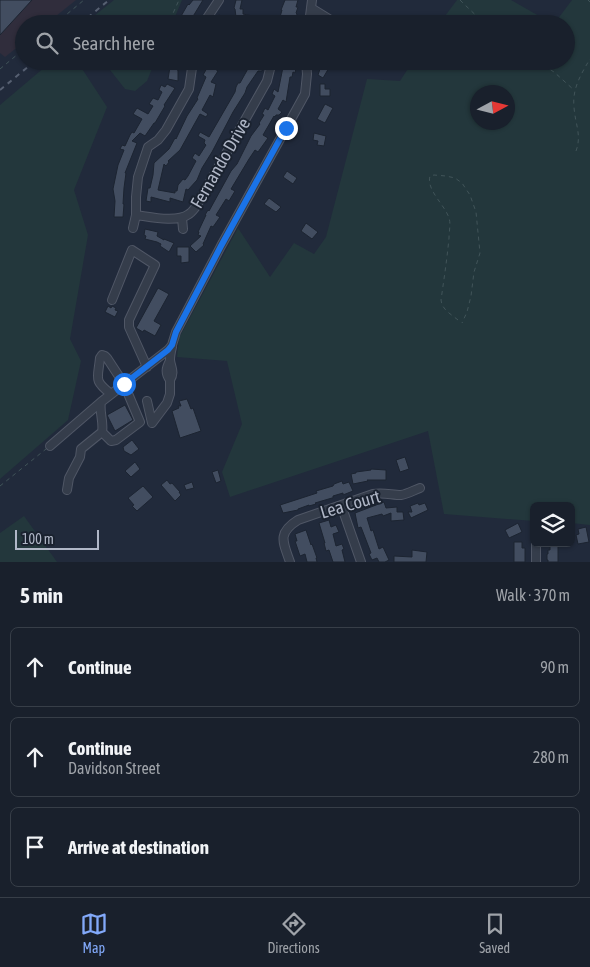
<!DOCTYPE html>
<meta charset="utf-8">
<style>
:root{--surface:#19202c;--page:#262d38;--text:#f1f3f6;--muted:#9fa3a9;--line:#373e48;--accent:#82a9fa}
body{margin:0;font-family:"Asap Condensed",sans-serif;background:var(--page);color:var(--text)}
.controls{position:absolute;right:15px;bottom:15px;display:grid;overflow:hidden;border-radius:8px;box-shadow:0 1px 4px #0004}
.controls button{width:45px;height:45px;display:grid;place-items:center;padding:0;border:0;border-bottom:1px solid var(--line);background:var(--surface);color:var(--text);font:25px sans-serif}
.compass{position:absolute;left:470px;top:85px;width:45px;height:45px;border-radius:50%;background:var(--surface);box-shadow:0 1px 4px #0004;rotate:83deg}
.scale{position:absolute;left:15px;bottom:12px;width:84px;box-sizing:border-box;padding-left:5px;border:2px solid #b0b7c7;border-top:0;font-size:14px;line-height:18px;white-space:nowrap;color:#b0b7c7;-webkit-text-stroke:4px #1a222f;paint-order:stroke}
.stop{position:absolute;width:15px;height:15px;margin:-11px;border:4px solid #1a73e8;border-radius:50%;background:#fff}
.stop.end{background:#1a73e8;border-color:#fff;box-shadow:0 1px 5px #0008}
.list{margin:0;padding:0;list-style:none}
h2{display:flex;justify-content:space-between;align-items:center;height:65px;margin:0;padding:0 20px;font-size:21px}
h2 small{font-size:16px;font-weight:400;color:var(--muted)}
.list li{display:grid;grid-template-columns:32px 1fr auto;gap:15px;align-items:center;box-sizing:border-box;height:80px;margin:0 10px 10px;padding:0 10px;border:1px solid var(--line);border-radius:8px}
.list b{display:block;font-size:19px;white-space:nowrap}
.list p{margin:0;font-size:16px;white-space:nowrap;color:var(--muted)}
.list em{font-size:16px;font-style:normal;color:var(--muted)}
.icon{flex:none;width:28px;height:28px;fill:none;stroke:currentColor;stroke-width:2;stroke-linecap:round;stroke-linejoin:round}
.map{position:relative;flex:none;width:590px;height:562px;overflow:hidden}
.search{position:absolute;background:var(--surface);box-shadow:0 1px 4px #0004;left:15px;right:15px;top:15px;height:55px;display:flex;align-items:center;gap:12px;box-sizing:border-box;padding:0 18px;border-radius:28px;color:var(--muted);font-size:19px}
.sheet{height:335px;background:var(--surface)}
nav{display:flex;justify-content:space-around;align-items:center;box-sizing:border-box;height:70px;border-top:1px solid var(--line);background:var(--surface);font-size:14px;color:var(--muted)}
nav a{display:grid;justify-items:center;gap:2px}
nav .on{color:var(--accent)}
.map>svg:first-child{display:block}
.medical{fill:#302d3c}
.green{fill:#23373c;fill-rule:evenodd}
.building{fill:#424d60;stroke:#1c2431}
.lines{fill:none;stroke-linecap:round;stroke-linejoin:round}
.minor-casing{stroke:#505766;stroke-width:10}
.path{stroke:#415459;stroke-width:1;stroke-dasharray:4 4;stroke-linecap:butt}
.minor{stroke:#353d4b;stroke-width:8}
.rail{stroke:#576072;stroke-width:2;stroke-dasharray:5 5;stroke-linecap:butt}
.route{stroke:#1a73e8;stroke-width:6}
.labels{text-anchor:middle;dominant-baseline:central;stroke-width:4;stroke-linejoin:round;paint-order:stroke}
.street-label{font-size:18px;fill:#b0b7c7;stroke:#1a222f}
</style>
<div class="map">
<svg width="590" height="562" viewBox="0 0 590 562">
<rect width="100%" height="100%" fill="#212a3b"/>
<path class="medical" d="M0 0H76L46 24H24V42L5 57 0 53Z"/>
<path class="green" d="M114 0H182L172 24H84Z
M457 0H511L553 24H439Z
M572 0H590V525L571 523V506H534V521L444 514 428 431 230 497 222 472 242 424 227 361 177 357 179 338 238 228 270 277 294 243 314 254 326 237 367 79 400 81 413 61H566V24H554ZM478 92H508V122H478Z
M52 61H77L107 107 74 190 88 235 70 339 81 361 68 420 0 479V105Z
M103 61H155L147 81 135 91 125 89Z
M24 516 57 562H0V533Z"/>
<path class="building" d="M0 0H32L0 35Z
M193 0H203L189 23 180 18 188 4 189 5Z
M236 0H242L240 9H243V14L257 17 255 24H215V16L220 15V17L225 16V18L236 17 235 9 234 8Z
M285 0H298L296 7H298L296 13 297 14 295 21 280 17 282 10H281Z
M171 61H180L177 70H178V81L168 79Z
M241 61H260L258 66 263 67 262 71H258L247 87 245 93 233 112 212 152 202 168 197 180 188 190 186 189 183 202 170 198V202L151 197V202L146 201 148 188H150L153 175 154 163 169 149 175 138 176 139 187 116 198 99 197 98 206 77 203 75 207 68 203 69 207 62 215 66 212 67 218 71 211 82 216 84 213 97 210 95 202 110 208 114 206 117 200 114 180 150 168 161 169 162 166 166 164 164 158 190 175 193V191H177L178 185 183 179 185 180 188 176 196 161 192 158 195 153 199 156 206 145 204 143 205 140 198 136 200 132 209 137 235 92 236 87 238 83H240L250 65 241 62Z
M322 61H333L323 78 318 75 320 69 319 66Z
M289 66 296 68 295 73 293 72 292 77H290L286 102 283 100 278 109 282 112 279 115H276L275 117 274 116 263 135 268 138 258 152 255 150 249 159 231 189 235 191 229 201 226 199 216 215 220 217 213 227 211 226 203 244 204 245 196 252 190 246 201 236 198 235 199 232H198L206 215H205L208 210 209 211 231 171 237 164 251 136 260 124 259 123 264 115 262 114 265 108 268 110 275 96 272 94 274 89 278 92 283 67 288 68Z
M167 84 175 88 164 105 165 106 155 123H154L145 136 140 133 132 141 137 143 125 173H126L124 188 123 204H124L123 217H114L115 201 113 189 118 165 124 150 120 149 122 145 125 146 130 135 132 132 134 133 142 119 133 114 137 108 148 114 153 106 149 104 153 98 158 100 162 92 159 90 161 85 165 87Z
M320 84H325V89H330V96H320Z
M325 104 333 108 325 123 317 119Z
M314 133 326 136 324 146 317 145 318 141 313 140Z
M287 171 297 178 293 184 283 177Z
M269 198 281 207 276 212 264 204Z
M306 223 318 232 312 239 301 231Z
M145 229 158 232 157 236 164 240V239L174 243 169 252 160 246 161 244 157 242 145 239 146 236 144 235Z
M177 247H189V262L181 263V256H177Z
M158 288 169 294 154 321 161 325 155 336 144 330 143 332 136 328Z
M108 306 111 308 112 306 116 308 115 310 118 311 115 317 105 312Z
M187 399 191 409 193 408 201 431 180 438 172 411 179 408 178 406H181L179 401Z
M125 405 133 420 115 431 107 415Z
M132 440 139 449 131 455 124 451 123 447Z
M405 457 409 469 400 472 396 460Z
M135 462 140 469 131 477 125 471Z
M371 469 386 470V480H367L368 481 353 484 351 474 356 473V472L371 470Z
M218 470 221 481 216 483 212 472Z
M167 480 170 484 172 483 180 492H179L181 495 175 501 161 485Z
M342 481 343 484 349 482 353 491 343 495V493L333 496V498H332L315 503 316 504 309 506V505L298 509V510L283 513 280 505 317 493 316 491 333 486 334 484Z
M192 482 194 488 186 490 184 485Z
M143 486 153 497 137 511 132 506 134 505 128 498Z
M384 502 386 508 397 507V512H403L404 520 391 521V513L383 516 382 514 367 518 371 531 373 530 379 549 383 547 389 560 385 562H379L377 558 372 560 369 554 371 553 361 527 358 528 355 513Z
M418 503 419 505 425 503 428 510 411 518 408 512H412L410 506Z
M329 520 331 527 336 525 339 532 333 534 336 546 342 544 344 549 342 550 345 562H333L329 550 326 551 324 543H325L319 523Z
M518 523 522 532 509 538 505 530Z
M586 527 589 542 578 544 576 535 579 534 578 529Z
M306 530 311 545 312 544 317 558H316L317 562H307L305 554 300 556 295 541H297L295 534Z
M514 542H522V548H525V562H514Z
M550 544H558V562H548V560H547V554H548V550H550Z
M412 550 427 552 426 562H394V556L412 557Z"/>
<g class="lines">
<g class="minor-casing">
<path id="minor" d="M311 8 337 24
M175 24H176
M203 24 219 0
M309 24 312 0
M136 215C151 217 177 223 189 214 192 212 195 208 197 205L267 81 272 61
M182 218 183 229
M133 228 136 215V197L138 177 148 147 158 140 166 130 189 89 193 61
M112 300 132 250 155 265 129 320V327L147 367
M170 361C166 368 165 373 170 380 175 372 171 368 170 360 170 356 171 351 172 347
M147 401 152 423 167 403 170 394V380
M102 432 111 441 116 440 140 422 124 384 107 358 105 356 102 355 100 358C98 379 93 380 111 394
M50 446 101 402
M67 490 69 478 80 457 81 449 102 432C104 422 99 412 101 402L168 350 172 345 176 332 221 246 305 94 307 74 306 61
M341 505 361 562
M536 543V562
M290 562C283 542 277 533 298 520L373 494C383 492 392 495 401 495 408 494 414 490 420 488"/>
</g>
<path class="path" d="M460 0 464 4 485 24
M588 0 590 2
M170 20 179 0
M55 24 84 0
M18 36 24 43
M537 61 554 72 574 90
M0 69 24 49
M576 151C582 135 575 124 574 107 572 89 581 74 590 59
M458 320C451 314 442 310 441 300 444 279 447 259 449 238 449 231 451 224 449 218 445 205 426 190 430 176L434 175 446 176 455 178 462 183 470 195 476 212 480 253 474 272 471 296 467 312 462 323
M0 486 46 449"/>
<use href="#minor" class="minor"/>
<path class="rail" d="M80 24 109 0
M0 90 35 61"/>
</g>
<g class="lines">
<path class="route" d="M124 384 168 350 172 345 176 332 221 246 286 128"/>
</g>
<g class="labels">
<g class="street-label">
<text transform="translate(220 163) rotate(-60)">Fernando Drive</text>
<text transform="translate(350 504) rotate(-16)">Lea Court</text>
</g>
</g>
</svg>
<div class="controls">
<button><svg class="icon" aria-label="layers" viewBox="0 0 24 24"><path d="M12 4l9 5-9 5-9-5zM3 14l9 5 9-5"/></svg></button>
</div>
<svg class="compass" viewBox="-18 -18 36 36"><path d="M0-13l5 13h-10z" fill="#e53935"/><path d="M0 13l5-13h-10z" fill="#9fa3a9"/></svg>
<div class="scale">100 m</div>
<div class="stop" style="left:124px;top:384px"></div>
<div class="stop end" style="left:286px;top:128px"></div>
<div class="search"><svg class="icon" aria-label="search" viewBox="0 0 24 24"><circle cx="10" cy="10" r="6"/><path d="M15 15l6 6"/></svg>Search here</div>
</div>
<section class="sheet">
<h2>5 min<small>Walk · 370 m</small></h2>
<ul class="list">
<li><svg class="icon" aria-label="ahead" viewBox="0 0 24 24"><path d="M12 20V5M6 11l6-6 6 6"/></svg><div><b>Continue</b></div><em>90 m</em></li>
<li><svg class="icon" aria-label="ahead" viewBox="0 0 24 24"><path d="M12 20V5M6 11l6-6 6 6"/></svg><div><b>Continue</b><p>Davidson Street</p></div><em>280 m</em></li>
<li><svg class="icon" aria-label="arrive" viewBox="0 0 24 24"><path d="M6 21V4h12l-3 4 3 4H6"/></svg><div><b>Arrive at destination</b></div></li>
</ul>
</section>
<nav>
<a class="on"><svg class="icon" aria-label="map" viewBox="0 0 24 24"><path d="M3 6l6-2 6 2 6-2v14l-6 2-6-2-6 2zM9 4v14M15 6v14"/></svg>Map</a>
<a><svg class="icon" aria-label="directions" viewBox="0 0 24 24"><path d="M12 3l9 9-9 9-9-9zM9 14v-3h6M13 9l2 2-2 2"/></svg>Directions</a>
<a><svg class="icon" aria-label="saved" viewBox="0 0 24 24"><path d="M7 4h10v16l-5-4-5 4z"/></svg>Saved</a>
</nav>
